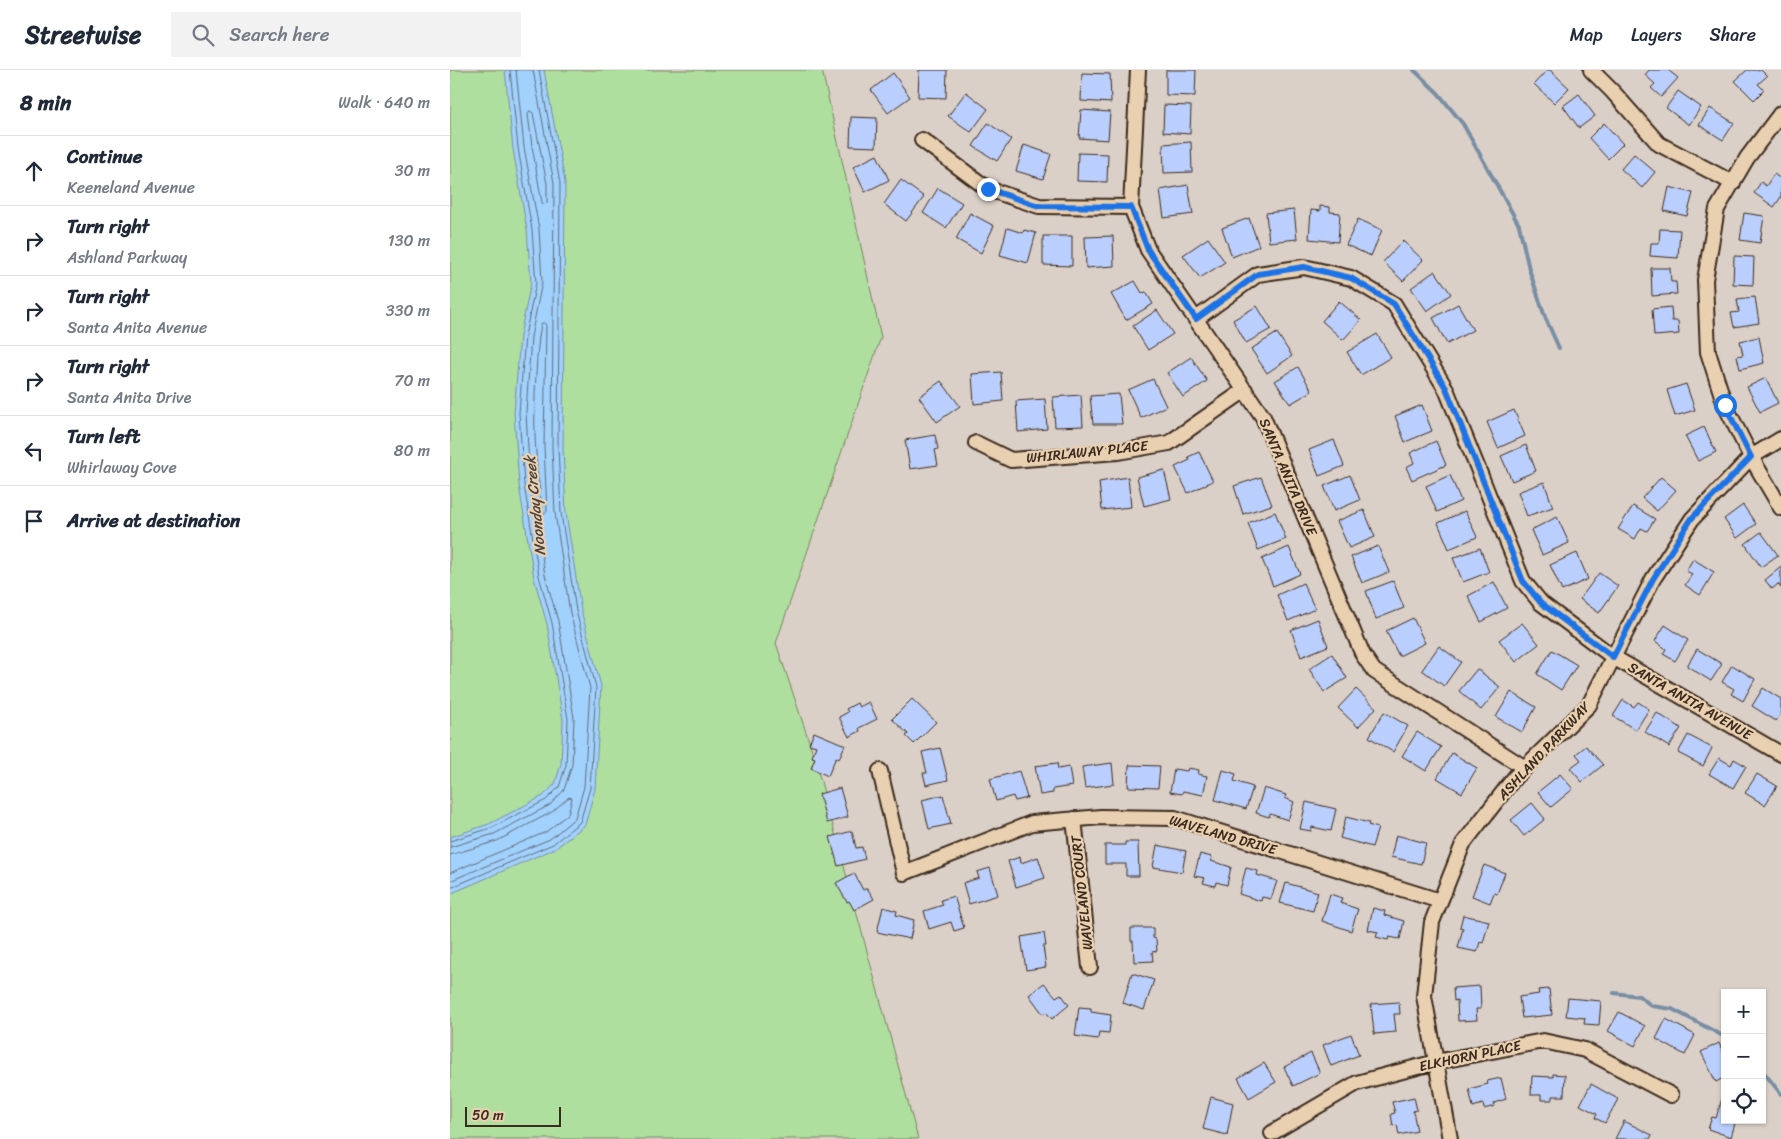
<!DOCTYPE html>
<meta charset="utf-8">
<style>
:root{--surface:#fff;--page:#f2f2f3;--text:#1f2937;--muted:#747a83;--line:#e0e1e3}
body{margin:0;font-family:Sriracha,sans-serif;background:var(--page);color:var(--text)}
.controls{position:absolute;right:15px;bottom:15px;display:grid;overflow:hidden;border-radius:0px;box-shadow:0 1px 4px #0004}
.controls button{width:45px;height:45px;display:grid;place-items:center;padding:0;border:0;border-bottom:1px solid var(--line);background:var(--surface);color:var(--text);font:25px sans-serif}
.scale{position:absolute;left:15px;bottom:12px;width:96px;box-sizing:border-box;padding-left:5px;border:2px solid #3b2a1e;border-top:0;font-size:14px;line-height:18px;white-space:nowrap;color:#3b2a1e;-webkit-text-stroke:4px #e9d0b1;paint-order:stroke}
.stop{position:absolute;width:15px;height:15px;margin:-11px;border:4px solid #1a73e8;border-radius:50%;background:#fff}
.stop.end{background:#1a73e8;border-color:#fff;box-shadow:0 1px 5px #0008}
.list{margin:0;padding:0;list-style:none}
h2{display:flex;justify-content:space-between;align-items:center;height:65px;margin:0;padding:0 20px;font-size:21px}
h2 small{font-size:16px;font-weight:400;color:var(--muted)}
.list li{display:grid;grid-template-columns:32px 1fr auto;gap:15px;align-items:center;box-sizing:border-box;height:70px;padding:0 20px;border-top:1px solid var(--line)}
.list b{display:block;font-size:19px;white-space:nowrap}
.list p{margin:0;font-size:16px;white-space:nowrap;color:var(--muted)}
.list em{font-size:16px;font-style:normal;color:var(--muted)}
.icon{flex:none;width:28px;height:28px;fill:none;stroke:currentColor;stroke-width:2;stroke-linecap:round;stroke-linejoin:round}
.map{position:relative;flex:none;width:1331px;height:1069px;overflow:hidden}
header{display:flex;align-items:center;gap:30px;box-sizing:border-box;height:70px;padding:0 25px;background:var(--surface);border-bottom:1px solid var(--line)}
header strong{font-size:24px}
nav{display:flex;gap:28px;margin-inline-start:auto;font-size:18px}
.search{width:350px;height:45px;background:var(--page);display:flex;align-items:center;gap:12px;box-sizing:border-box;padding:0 18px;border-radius:0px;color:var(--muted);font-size:19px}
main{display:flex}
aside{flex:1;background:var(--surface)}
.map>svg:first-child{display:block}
.green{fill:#afdf9f;stroke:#75845e}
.water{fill:#a1d1fd;stroke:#788ea4}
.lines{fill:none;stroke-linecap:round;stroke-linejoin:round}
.shore{stroke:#646d77;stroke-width:1}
.stream{stroke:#788ea4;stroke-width:4}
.building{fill:#bacffe;stroke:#3b2a1e}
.minor-casing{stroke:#3b2a1e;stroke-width:18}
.minor{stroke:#e9d0b1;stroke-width:14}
.route{stroke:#1a73e8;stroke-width:6}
.labels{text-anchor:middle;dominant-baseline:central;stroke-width:4.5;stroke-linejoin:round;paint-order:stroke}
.street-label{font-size:14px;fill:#3b2a1e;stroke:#e9d0b1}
.water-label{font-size:15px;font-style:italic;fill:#4a433f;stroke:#e9d0b1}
</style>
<header>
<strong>Streetwise</strong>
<div class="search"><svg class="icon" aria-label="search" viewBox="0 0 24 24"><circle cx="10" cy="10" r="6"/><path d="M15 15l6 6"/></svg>Search here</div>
<nav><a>Map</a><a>Layers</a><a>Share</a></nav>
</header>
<main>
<aside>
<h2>8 min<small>Walk · 640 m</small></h2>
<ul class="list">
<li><svg class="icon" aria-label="ahead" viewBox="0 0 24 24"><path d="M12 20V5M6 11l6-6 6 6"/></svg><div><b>Continue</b><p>Keeneland Avenue</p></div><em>30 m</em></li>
<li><svg class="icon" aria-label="right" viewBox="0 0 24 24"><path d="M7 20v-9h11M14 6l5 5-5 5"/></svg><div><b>Turn right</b><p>Ashland Parkway</p></div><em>130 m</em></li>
<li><svg class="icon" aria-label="right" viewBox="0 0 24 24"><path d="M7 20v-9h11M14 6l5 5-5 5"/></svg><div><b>Turn right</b><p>Santa Anita Avenue</p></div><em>330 m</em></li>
<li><svg class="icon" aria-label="right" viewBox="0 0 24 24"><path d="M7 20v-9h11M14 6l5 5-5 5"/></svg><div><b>Turn right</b><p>Santa Anita Drive</p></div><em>70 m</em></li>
<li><svg class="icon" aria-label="left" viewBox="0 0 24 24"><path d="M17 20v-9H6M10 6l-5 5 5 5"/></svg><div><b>Turn left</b><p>Whirlaway Cove</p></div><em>80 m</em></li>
<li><svg class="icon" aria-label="arrive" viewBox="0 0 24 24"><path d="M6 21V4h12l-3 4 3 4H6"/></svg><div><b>Arrive at destination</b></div></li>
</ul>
</aside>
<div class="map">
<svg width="1331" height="1069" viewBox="0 0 1331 1069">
<rect width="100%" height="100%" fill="#dbd0c8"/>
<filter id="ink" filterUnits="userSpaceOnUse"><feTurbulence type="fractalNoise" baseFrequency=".02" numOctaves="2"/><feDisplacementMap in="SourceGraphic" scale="10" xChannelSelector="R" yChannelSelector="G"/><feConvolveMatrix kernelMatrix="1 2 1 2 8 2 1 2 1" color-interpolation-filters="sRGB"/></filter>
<g filter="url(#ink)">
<path class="green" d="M0 0H372L431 267 326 573 364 686 468 1069H0Z"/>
<path class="water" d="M55 0H94L115 112 113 377 116 443 131 540 151 616 145 719 135 755 106 778 0 824V767L39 754 93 726 105 714 111 694 113 650 97 554 84 508 69 415 64 343 70 265 81 213 77 160 63 79Z"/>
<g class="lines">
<path class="shore" d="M80 41 83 43 97 114V133L95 135 92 133 82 76 78 44Z
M94 253 96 255 94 377 97 441 95 444 93 442C85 396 83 350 86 304 87 287 88 271 91 254Z
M0 771 41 758 96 730 109 717 116 695 118 649 102 553 89 506 74 415 69 343 75 266 86 213 82 160 68 78 60 0
M0 777 44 764 100 735 114 720 122 695 124 648 108 551 95 505 80 414 76 343 81 267 92 212 89 159 74 77 66 0
M0 785 47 771 102 742 119 727 122 728 118 744 96 762 0 803
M0 811 100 769 125 748 134 717 140 618 120 543 105 443 102 377 104 113 83 0
M0 818 103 774 130 752 140 718 146 617 126 541 111 443 108 377 110 113 89 0"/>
<path class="stream" d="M964 0 988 23 1013 54 1069 155 1079 199 1095 247 1109 278
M1164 923 1189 926 1202 936 1222 939 1275 967
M1312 1000 1331 1024"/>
</g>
<path class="building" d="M469 0H497L496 28 468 27Z
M716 0H746L745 26 716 25Z
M1097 0H1100L1119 18 1104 33 1084 14Z
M1199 0H1218L1228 8 1211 27 1201 18 1205 14 1195 5Z
M1297 0H1311L1317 6 1308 14 1314 20 1304 30 1285 11Z
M443 3 460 27 438 43 421 20Z
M632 3 660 4 661 33 631 31Z
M1228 21 1251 37 1239 55 1216 38Z
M516 22 538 39 521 62 498 46Z
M1129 24 1145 46 1129 58 1113 36Z
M714 35 741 36 740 64 713 62Z
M1260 38 1284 53 1273 70 1249 55Z
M631 40 660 42 658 70 629 68Z
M401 47 427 48 426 77 400 76Z
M538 53 561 69 547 91 523 76Z
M1154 53 1173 74 1158 89 1139 68Z
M741 72 742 102 714 103 713 74Z
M574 75 601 84 593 109 566 101Z
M628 83 658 84 657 112 627 111Z
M1184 84 1205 102 1192 118 1171 99Z
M427 85 439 110 415 122 403 97Z
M1324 104 1331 109V127L1324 137 1304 123 1311 112 1316 116Z
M451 110 474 127 456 151 434 134Z
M738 115 743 144 714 148 710 120Z
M1219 117 1243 123 1237 146 1214 141Z
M488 118 512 133 496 158 473 143Z
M870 136 880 137V142L890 143 888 172 859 169 861 140 870 141Z
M844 140 847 169 819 172 816 143Z
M520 143 544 156 531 183 506 169Z
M1294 143 1314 146 1310 173 1290 170Z
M799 148 809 176 782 187 772 158Z
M908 149 932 160 921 186 896 175Z
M557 158 573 163 574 160 586 163 578 193 550 185Z
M1210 159 1230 160 1228 188 1200 186 1201 173H1209Z
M593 166H622V196L593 195Z
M663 166 664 196 636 198 635 167Z
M758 168 775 192 750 208 733 185Z
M953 171 973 190 953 211 933 192Z
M1284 186 1304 187 1303 215 1283 214Z
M1201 198H1220L1221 212H1226L1227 224 1202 226Z
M985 201 1001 224 977 241 961 218Z
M685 211 692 223 696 222 703 234 676 250 661 224Z
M1305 227 1309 253 1284 257 1281 243 1289 242 1287 229Z
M889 231 911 250 893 270 872 251Z
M1008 234 1023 260 997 274 983 248Z
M807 236 821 259 796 273 783 250Z
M1221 237 1222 251H1228L1229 264 1204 266 1202 239Z
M707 240 723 264 698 280 683 256Z
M827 263 842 286 817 303 801 279Z
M927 264 941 287 911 305 897 282Z
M1309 267 1314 293 1290 299 1287 286 1293 285 1290 271Z
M741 287 757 311 733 327 717 303Z
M848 297 862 321 840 334 825 311Z
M551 302 553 331 524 334 522 304Z
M1316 308 1328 333 1310 342 1297 317Z
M703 309 716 336 691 348 678 320Z
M491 311 510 336 487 352 469 327Z
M1236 314 1245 340 1225 346 1217 320Z
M669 324 672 354H643L640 326Z
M631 325 633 356 605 357 603 327Z
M595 329 597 359 568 362 566 331Z
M972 335 982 361 955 372 945 346Z
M1064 340 1075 366 1048 378 1037 352Z
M1254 357 1266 382 1248 391 1235 366Z
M485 365 488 379 485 380 488 395 460 399 455 370Z
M884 370 894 396 869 406 859 380Z
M986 371 996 395 962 410 956 397 964 393 960 383Z
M1076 375 1086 401 1062 411 1051 386Z
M749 382 763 411 738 423 725 397 740 390 738 387Z
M714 400 721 429 694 436 687 407Z
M900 405 910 430 884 441 874 416Z
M1000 405 1011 431 987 442 976 416Z
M678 407 681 437 652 440 649 412Z
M811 407 822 435 793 444 784 416Z
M1211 407 1226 420 1207 441 1192 428Z
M1094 412 1103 437 1077 446 1068 422Z
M1293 435 1306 454 1287 468 1274 449Z
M1183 436 1205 449 1197 461 1191 458 1185 469 1168 459Z
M914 440 925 467 899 478 887 451Z
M1015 441 1027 467 999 479 988 453Z
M825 442 836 469 808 480 798 453Z
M1107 447 1119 473 1092 485 1081 460Z
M1311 462 1328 485 1311 497 1295 474Z
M928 476 939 502 912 513 901 487Z
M839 477 850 504 823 516 812 489Z
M1030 478 1039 502 1013 512 1003 488Z
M1127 483 1138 509 1112 521 1100 495Z
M1243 489 1264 502 1250 525 1235 515 1242 504 1236 501Z
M1331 497V518L1328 514 1322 519 1315 510Z
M1149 503 1168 516 1149 543 1130 529Z
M943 511 954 538 926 549 916 521Z
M1044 512 1057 538 1031 552 1018 526Z
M853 513 865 539 838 551 827 525Z
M963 548 975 573 949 586 936 561Z
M868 549 878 576 851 587 841 560Z
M1072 553 1089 574 1066 592 1049 570Z
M1215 555 1238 570 1225 591 1213 584 1216 579 1205 571Z
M989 576 1011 592 994 616 972 600Z
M1247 579 1272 594 1261 611 1237 596Z
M1102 580 1127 595 1111 620 1087 604Z
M882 584 897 608 874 622 859 599Z
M1282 595 1305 609 1293 631 1281 624 1284 619 1272 612Z
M1027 599 1050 617 1031 640 1009 621Z
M1313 618 1331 629V643L1326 651 1302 636Z
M906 619 926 638 908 657 888 638Z
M1061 622 1086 637 1072 662 1046 647Z
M462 629 486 652 464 674 456 666 458 664 442 649Z
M1173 630 1184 637 1188 632 1199 639 1186 660 1163 646Z
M419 632 427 649 409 658 410 661 399 667 389 647 398 642 396 639 407 633 409 637Z
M934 642 958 656 943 682 919 667Z
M1207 643 1231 658 1219 677 1195 662Z
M364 662 395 675 389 689 386 687 378 706 361 698 365 688 362 687 366 676 359 674Z
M967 662 991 677 976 701 952 686Z
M1238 665 1262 678 1253 696 1228 683Z
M1136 676 1153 695 1132 712 1120 698 1131 690 1126 684Z
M490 678 498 710 476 715 473 703H477L472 682Z
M1002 683 1027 698 1012 723 987 708Z
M1269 688 1281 695 1284 689 1296 696 1283 718 1259 704Z
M607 693 608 699 619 697 622 716 603 719V723L590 725 585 696Z
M662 693 664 714 635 718 632 697Z
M679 695 710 696 708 718 678 717Z
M738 698 749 700 748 704 757 706 753 725 733 721 732 724 720 722 724 699 737 701Z
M773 700 786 704 784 711 803 717 796 739 765 730Z
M569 701 577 728 565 731 563 726 546 731 540 709Z
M1110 704 1123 719 1101 737 1088 722Z
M1307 704 1327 716 1315 735 1295 723Z
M390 718 398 747 377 753 369 724Z
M814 718 836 725 835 728 844 732 838 750 820 744 819 747 806 743Z
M493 725 501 754 479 759 472 730Z
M856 732 886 739 881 761 862 757 861 761 850 759Z
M1082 733 1095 749 1074 766 1061 750Z
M896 747 919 753 918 755 928 758 922 777 890 768Z
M402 761 406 778 412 777 415 789 388 796 380 767Z
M946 765 976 773 971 794 941 787Z
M675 772H688L689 806H676V794H655V775H675Z
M707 775 736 781 732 802 703 797Z
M750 784 762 787 761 791 781 797 777 815 766 812 765 816 753 813 755 808 744 806Z
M570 787 571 793 588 787 595 808 566 817 558 791Z
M1034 795 1055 803 1047 824 1044 823 1040 833 1022 826Z
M540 798 548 825 519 834 513 813 529 808 527 802Z
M796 798 808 801 807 805 827 811 821 829 812 827 811 831 789 824Z
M404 803 413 820 417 818 424 829 404 840 399 831 397 832 386 813Z
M836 813 868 822 863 841 830 833Z
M880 824 892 828 890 833 908 839 901 861 872 851Z
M504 826 514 858 504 861 501 852 479 859 474 841 493 835 491 830Z
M433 837 447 841 446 845 464 850 460 869 427 862Z
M923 838 935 841 934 845 954 851 950 869 939 867 938 870 926 867 928 862 918 860Z
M1013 845 1039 851 1033 873 1030 872 1027 882 1008 878 1013 858 1010 857Z
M681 858H703V868L706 869 707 881 702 882 703 891 684 892 683 871H681Z
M594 863 596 876H593L596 897 576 900 571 867Z
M682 903 704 910 694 940 673 933Z
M594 913 606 927 611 924 619 935 602 949 596 942 593 944 579 925Z
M1030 916 1031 939H1026L1027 950 1008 951 1007 930 1004 931 1003 918Z
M1099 919 1102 945 1072 948 1069 927 1089 924 1088 920Z
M1118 928 1151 931 1149 955 1134 954 1135 948 1116 946Z
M949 932 950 944H944L946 962 924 964 921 934Z
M629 937 641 938V942L661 945 659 963 649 962 648 969 625 966Z
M1169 942 1195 956 1185 976 1158 961Z
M1216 949 1245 965 1235 985 1206 969Z
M901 964 909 985 881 996 873 975Z
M1269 973 1273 982H1275V1007L1266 1012 1251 982Z
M861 983 870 1003 843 1016 834 997Z
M814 993 826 1012 799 1028 788 1008Z
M1103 1004 1115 1005 1114 1026H1102V1030H1091V1025H1081L1082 1006 1103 1007Z
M1051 1008 1056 1029 1044 1033 1045 1036 1034 1039 1033 1034 1023 1037 1019 1019 1038 1014 1037 1011Z
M1141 1014 1168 1029 1155 1053 1145 1048 1147 1044 1130 1035Z
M761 1027 783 1033 777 1065 753 1059Z
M964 1027 967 1040 963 1041 967 1061 949 1065 947 1055 943 1056 941 1044 945 1043 942 1032Z
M1272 1029 1275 1030V1050H1286L1281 1067 1258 1059 1262 1047 1266 1048Z
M1174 1051 1202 1065 1200 1069H1165Z"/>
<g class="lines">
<g class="minor-casing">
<path id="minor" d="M688 0 681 137 698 180 813 347 913 585 924 601 1075 698
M1141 0 1163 22 1209 74 1283 113
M1331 43 1297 88 1267 139 1255 210 1258 282 1275 335 1301 387 1331 438
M472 70 538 119 589 136 681 137
M746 249 808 204 854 197 901 208 944 234 996 319 1073 511 1091 533 1163 587 1331 684
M526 373 561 390 668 382 719 373 795 320
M430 701 454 803 582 753 651 747 725 748 990 831
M624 749 640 897
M822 1063 907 1013 986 992 1093 971 1135 980 1221 1025
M1000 1069 974 926 982 852 1013 774 1065 707 1139 635 1203 509 1242 449 1301 387 1331 369"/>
</g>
<use href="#minor" class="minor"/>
</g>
</g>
<g class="lines" filter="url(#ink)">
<path class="route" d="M538 119 589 136 681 137 698 180 746 249 808 204 854 197 901 208 944 234 996 318 1073 511 1091 533 1163 587 1203 509 1242 448 1301 387 1275 335"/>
</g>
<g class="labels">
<g class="street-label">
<text transform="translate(637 382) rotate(-6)">WHIRLAWAY PLACE</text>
<text transform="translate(838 407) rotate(67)">SANTA ANITA DRIVE</text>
<text transform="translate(1240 631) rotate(30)">SANTA ANITA AVENUE</text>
<text transform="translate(1094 681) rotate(-47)">ASHLAND PARKWAY</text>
<text transform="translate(773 765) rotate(16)">WAVELAND DRIVE</text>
<text transform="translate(632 823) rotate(-96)">WAVELAND COURT</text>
<text transform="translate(1020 986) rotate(-12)">ELKHORN PLACE</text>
</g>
<g class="water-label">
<text transform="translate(85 436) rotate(-96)">Noonday Creek</text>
</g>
</g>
</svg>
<div class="controls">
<button>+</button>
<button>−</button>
<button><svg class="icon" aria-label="locate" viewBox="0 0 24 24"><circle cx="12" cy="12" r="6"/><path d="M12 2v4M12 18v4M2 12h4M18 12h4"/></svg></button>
</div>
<div class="scale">50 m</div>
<div class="stop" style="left:1275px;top:335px"></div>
<div class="stop end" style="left:538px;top:119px"></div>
</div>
</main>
